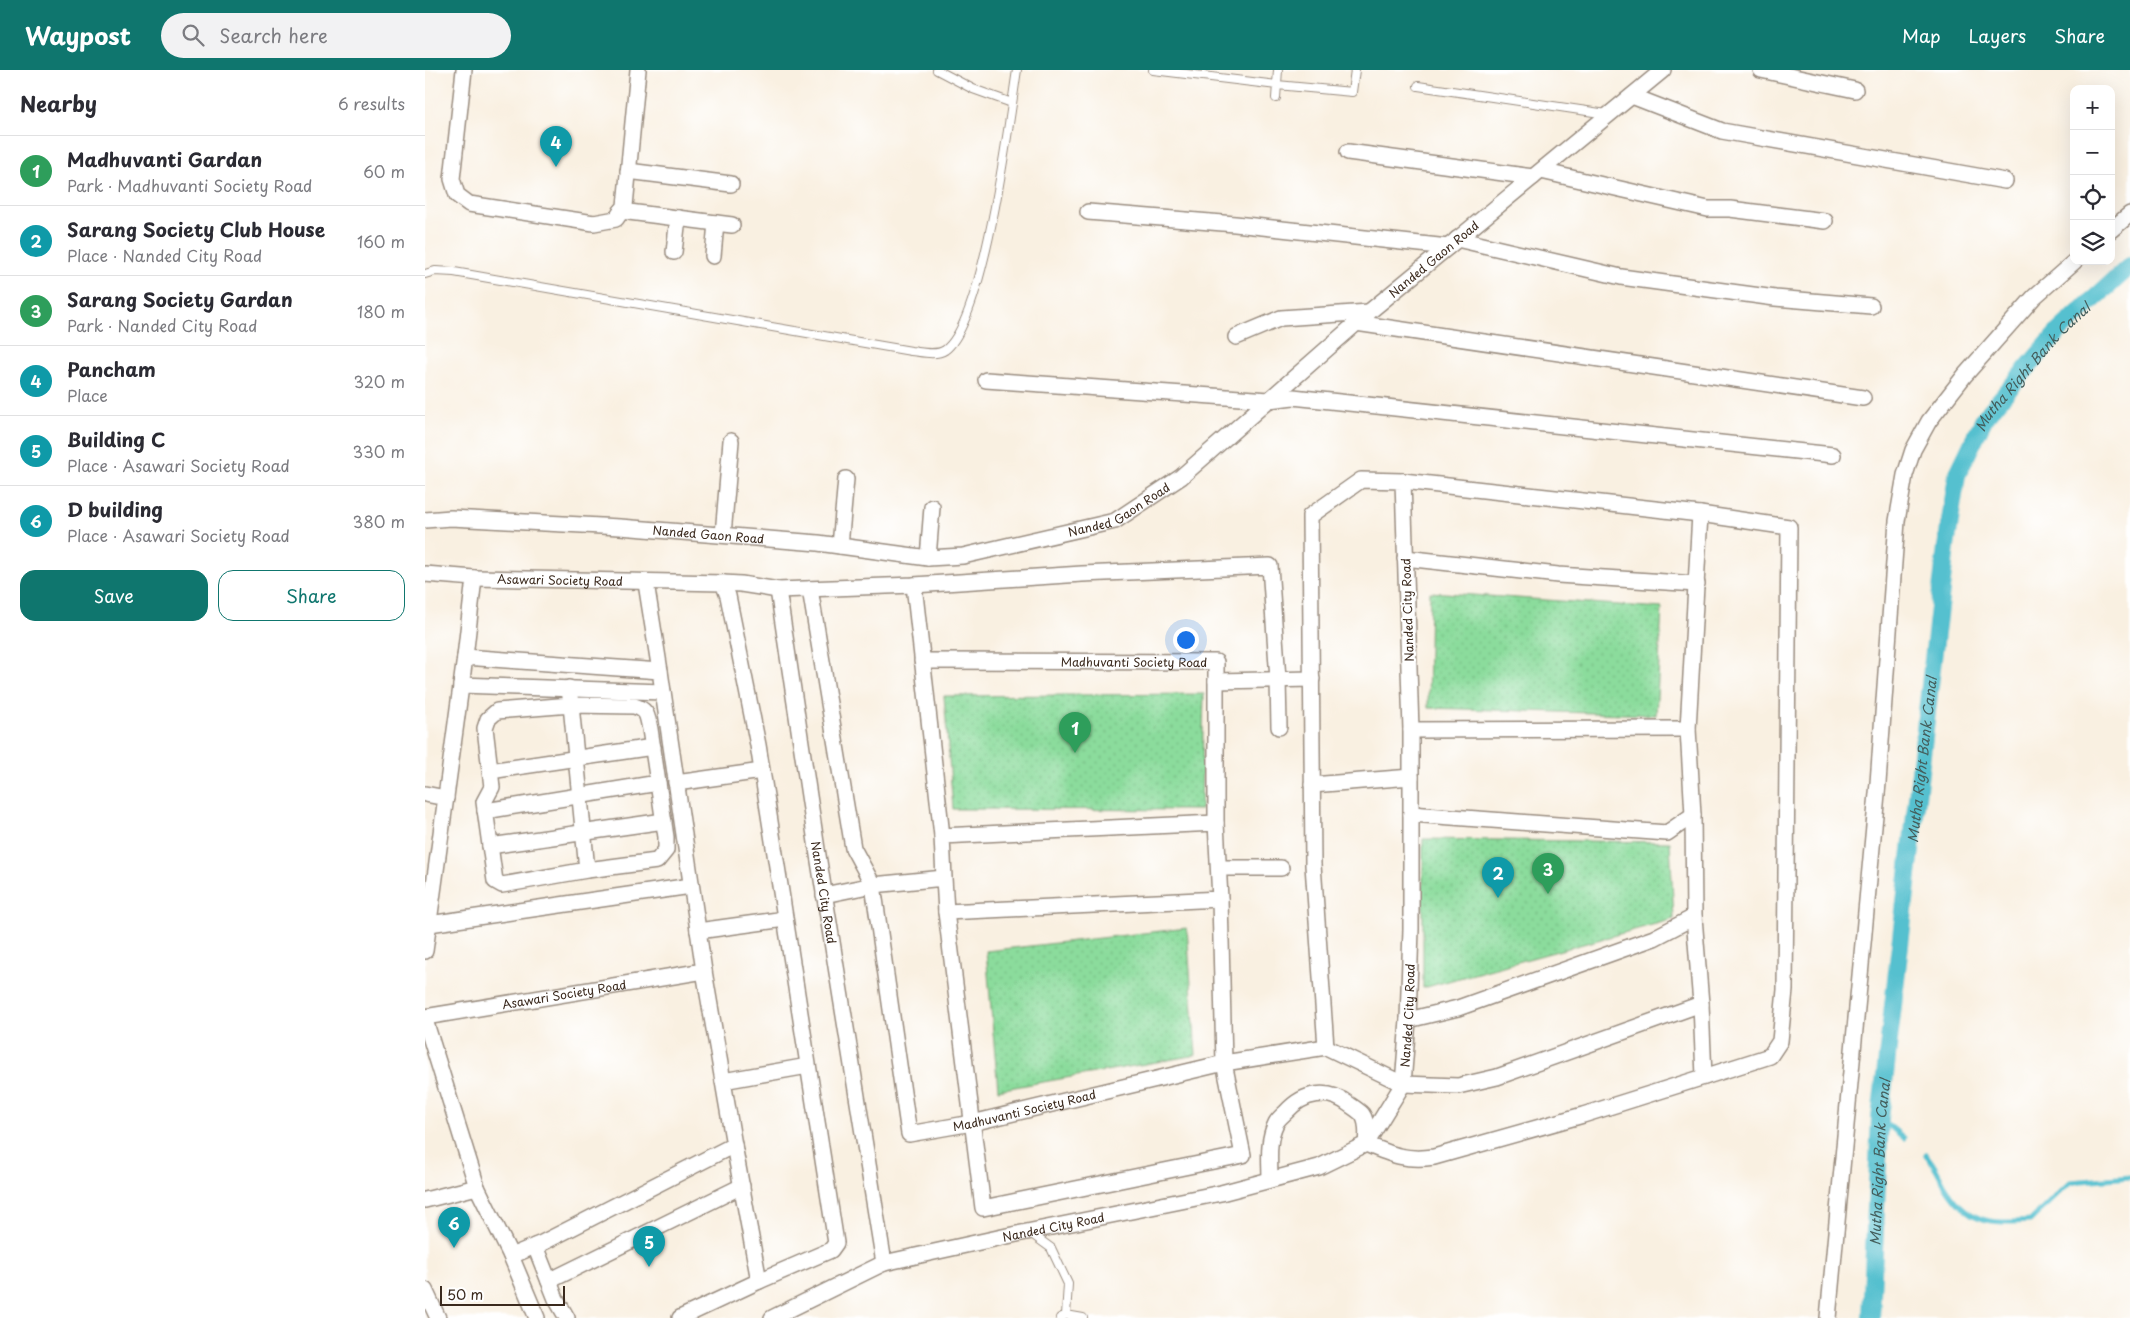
<!DOCTYPE html>
<meta charset="utf-8">
<style>
:root{--surface:#fff;--page:#f2f2f3;--text:#2b2b33;--muted:#7c7c81;--line:#e1e1e2;--accent:#0f766e}
body{margin:0;font-family:"Playpen Sans",sans-serif;background:var(--page);color:var(--text)}
.controls{position:absolute;right:15px;top:15px;display:grid;overflow:hidden;border-radius:10px;box-shadow:0 5px 20px #0002}
.controls button{width:45px;height:45px;display:grid;place-items:center;padding:0;border:0;border-bottom:1px solid var(--line);background:var(--surface);color:var(--text);font:25px sans-serif}
.scale{position:absolute;left:15px;bottom:12px;width:125px;box-sizing:border-box;padding-left:5px;border:2px solid #3b2a1e;border-top:0;font-size:14px;line-height:18px;white-space:nowrap;color:#3b2a1e;-webkit-text-stroke:4px #fff;paint-order:stroke}
.you{position:absolute;left:760px;top:569px;width:18px;height:18px;margin:-12px;border:4px solid #fff;border-radius:50%;background:#1a73e8;box-shadow:0 0 0 8px #1a73e833}
.badge{display:grid;place-items:center;width:32px;height:32px;border-radius:50%;background:var(--accent);color:#fff;font-size:16px;font-weight:700}
.pin{position:absolute;translate:-50% -41px;filter:drop-shadow(0 1px 2px #0008)}
.pin::after{content:'';position:absolute;top:26px;width:18px;height:15px;background:inherit;clip-path:polygon(0 0,100% 0,50% 100%)}
.list{margin:0;padding:0;list-style:none}
h2{display:flex;justify-content:space-between;align-items:center;height:65px;margin:0;padding:0 20px;font-size:21px}
h2 small{font-size:16px;font-weight:400;color:var(--muted)}
.list li{display:grid;grid-template-columns:32px 1fr auto;gap:15px;align-items:center;box-sizing:border-box;height:70px;padding:0 20px;border-top:1px solid var(--line)}
.list b{display:block;font-size:19px;white-space:nowrap}
.list p{margin:0;font-size:16px;white-space:nowrap;color:var(--muted)}
.list em{font-size:16px;font-style:normal;color:var(--muted)}
.actions{display:flex;gap:10px;padding:15px 20px}
.actions a{flex:1;padding:11px 0;border:1px solid var(--accent);border-radius:15px;text-align:center;font-size:18px;color:var(--accent)}
.actions .main{background:var(--accent);color:#fff}
.icon{flex:none;width:28px;height:28px;fill:none;stroke:currentColor;stroke-width:2;stroke-linecap:round;stroke-linejoin:round}
.map{position:relative;flex:none;width:1705px;height:1248px;overflow:hidden}
header{display:flex;align-items:center;gap:30px;box-sizing:border-box;height:70px;padding:0 25px;background:var(--accent);color:#fff}
header strong{font-size:24px}
nav{display:flex;gap:28px;margin-inline-start:auto;font-size:18px}
.search{width:350px;height:45px;background:var(--page);display:flex;align-items:center;gap:12px;box-sizing:border-box;padding:0 18px;border-radius:28px;color:var(--muted);font-size:19px}
main{display:flex}
aside{flex:1;background:var(--surface)}
.map>svg:first-child{display:block}
.garden{fill:url(#garden-dots);stroke:#63835d}
.lines{fill:none;stroke-linecap:round;stroke-linejoin:round}
.stream{stroke:#55c0cf;stroke-width:5}
.canal{stroke:#55c0cf;stroke-width:18}
.lane-casing{stroke:#9a8d80;stroke-width:10}
.street-casing{stroke:#9a8d80;stroke-width:18}
.lane{stroke:#fff;stroke-width:8}
.street{stroke:#fff;stroke-width:15}
.labels{text-anchor:middle;dominant-baseline:central;stroke-width:4;stroke-linejoin:round;paint-order:stroke}
.street-label{font-size:12px;fill:#3b2a1e;stroke:#fff}
.water-label{font-size:14px;font-style:italic;fill:#445e5c;stroke:#fff}
</style>
<header>
<strong>Waypost</strong>
<div class="search"><svg class="icon" aria-label="search" viewBox="0 0 24 24"><circle cx="10" cy="10" r="6"/><path d="M15 15l6 6"/></svg>Search here</div>
<nav><a>Map</a><a>Layers</a><a>Share</a></nav>
</header>
<main>
<aside>
<h2>Nearby<small>6 results</small></h2>
<ul class="list">
<li><span class="badge" style="background:#2e9e5b">1</span><div><b>Madhuvanti Gardan</b><p>Park · Madhuvanti Society Road</p></div><em>60 m</em></li>
<li><span class="badge" style="background:#0f9aa8">2</span><div><b>Sarang Society Club House</b><p>Place · Nanded City Road</p></div><em>160 m</em></li>
<li><span class="badge" style="background:#2e9e5b">3</span><div><b>Sarang Society Gardan</b><p>Park · Nanded City Road</p></div><em>180 m</em></li>
<li><span class="badge" style="background:#0f9aa8">4</span><div><b>Pancham</b><p>Place</p></div><em>320 m</em></li>
<li><span class="badge" style="background:#0f9aa8">5</span><div><b>Building C</b><p>Place · Asawari Society Road</p></div><em>330 m</em></li>
<li><span class="badge" style="background:#0f9aa8">6</span><div><b>D building</b><p>Place · Asawari Society Road</p></div><em>380 m</em></li>
</ul>
<div class="actions"><a class="main">Save</a><a>Share</a></div>
</aside>
<div class="map">
<svg width="1705" height="1248" viewBox="0 0 1705 1248">
<defs>
<pattern id="garden-dots" width="8" height="8" patternUnits="userSpaceOnUse" patternTransform="scale(1.25)"><rect width="8" height="8" fill="#8bdc9c"/><path d="M2 2h.1M6 6h.1" fill="none" stroke="#79bd86" stroke-width="1.8" stroke-linecap="round"/></pattern>
</defs>
<rect width="100%" height="100%" fill="#fff"/>
<filter id="ink" filterUnits="userSpaceOnUse"><feTurbulence type="fractalNoise" baseFrequency=".02" numOctaves="2"/><feDisplacementMap in="SourceGraphic" scale="10" xChannelSelector="R" yChannelSelector="G"/><feConvolveMatrix kernelMatrix="1 2 1 2 8 2 1 2 1" color-interpolation-filters="sRGB"/></filter>
<filter id="wash" filterUnits="userSpaceOnUse"><feTurbulence type="fractalNoise" baseFrequency=".0096" numOctaves="4" result="noise"/><feDisplacementMap in="SourceGraphic" scale="20" xChannelSelector="R" yChannelSelector="G"/><feGaussianBlur stdDeviation="1.12" result="paint"/><feColorMatrix in="noise" values="0 0 0 0 0 0 0 0 0 0 0 0 0 0 0 0 0 1.4 0 .05"/><feComposite in="paint" operator="in"/></filter>
<g filter="url(#wash)">
<rect width="100%" height="100%" fill="#f9f0e1"/>
<path class="garden" d="M1005 522 1237 538 1231 645 1003 638Z
M779 624 776 740 528 739 519 626Z
M998 769 1245 772 1249 849 998 918Z
M762 858 771 985 573 1020 561 881Z"/>
<g class="lines">
<path class="stream" d="M1455 1048 1479 1068
M1501 1085C1510 1094 1513 1103 1519 1114 1542 1153 1564 1154 1605 1151L1645 1112 1705 1107"/>
<path class="canal" id="s1" d="M1446 1248 1455 1048 1521 477 1532 405 1560 347 1633 262 1705 196"/>
</g>
</g>
<g filter="url(#ink)">
<g class="lines">
<g class="lane-casing">
<path id="lane" d="M512 0 548 19 587 33
M728 0 852 15 927 22 930 0
M993 16 1182 44
M851 28 853 0
M0 204 10 201 29 202 486 281C496 282 511 286 520 280 559 252 584 52 592 0
M604 1162 626 1178 643 1214 641 1245
M635 1248 641 1245 658 1248"/>
</g>
<g class="street-casing">
<g id="street">
<path d="M39 0 27 109 32 125 44 134 169 153 191 149 200 136 213 0"/>
<path d="M1336 0 1430 20"/>
<path d="M1207 26 1297 61 1580 111"/>
<path d="M923 82 1108 107"/>
<path d="M203 101 306 114"/>
<path d="M1116 101 1283 139H1305L1400 151"/>
<path d="M196 141 307 155"/>
<path d="M663 142 810 154 1023 177"/>
<path d="M1686 160 1705 144"/>
<path d="M1032 169 1196 207 1350 228 1446 236"/>
<path d="M249 182 253 148"/>
<path d="M288 186 291 153"/>
<path d="M931 253 1438 328"/>
<path d="M811 267 856 248 944 242"/>
<path d="M561 310 844 330 868 327 1408 385"/>
<path d="M978 411 1275 444 1364 457 1360 920 1355 971 1345 986 1279 1007"/>
<path id="s2" d="M0 450 26 448 195 457 393 473 503 488 538 486 690 451 756 407 944 242 1238 0"/>
<path d="M298 465 306 371"/>
<path d="M415 476 421 409"/>
<path d="M503 488 507 437"/>
<path d="M980 488 1133 505 1272 514"/>
<path d="M0 504 49 508 40 587"/>
<path id="s3" d="M49 508 298 513 303 526 333 675 411 1173 406 1180 334 1211"/>
<path d="M221 513 235 601"/>
<path d="M298 513 316 514 353 520 489 515 657 504 845 496 853 609 854 657"/>
<path d="M489 515 517 766"/>
<path id="s4" d="M385 519 428 778 448 815 484 1064 547 1053 799 993 795 829"/>
<path id="s5" d="M353 520 392 779 459 1193"/>
<path id="s6" d="M497 591 791 592V753"/>
<path d="M791 611 887 609"/>
<path d="M36 615 238 622"/>
<path d="M144 618 146 635 162 800 77 815 70 811 59 732 67 717 60 658 63 649 72 641 146 635 209 636C223 640 222 646 225 659L241 767V780L232 791 162 800"/>
<path d="M986 660 1263 659"/>
<path d="M65 701 228 677"/>
<path d="M251 713 337 701"/>
<path d="M887 715 986 707"/>
<path d="M0 724 21 728"/>
<path d="M60 741 233 713"/>
<path d="M986 744 1242 763 1268 745"/>
<path d="M65 776 239 751"/>
<path d="M794 798H856"/>
<path d="M399 825 448 815 519 808 517 766 791 753 795 829 521 842 519 808"/>
<path d="M521 842 558 1138 818 1085 799 993 901 977 978 1014 1033 1016 1072 1007 1276 934"/>
<path d="M4 854 266 816"/>
<path d="M273 861 360 849"/>
<path d="M0 881 40 587 235 601 279 901 309 1075 117 1173 86 1186"/>
<path id="s7" d="M0 947 279 901"/>
<path d="M0 950 52 1117 86 1186 112 1248"/>
<path d="M983 950 1033 938 1229 868 1269 847"/>
<path d="M298 1011 383 996"/>
<path d="M941 1074C967 1085 981 1091 1009 1087L1158 1045 1279 1007 1276 934 1269 847 1268 745 1263 659 1275 444"/>
<path d="M845 1110C845 1091 842 1071 851 1053 853 1049 858 1045 861 1042 879 1022 903 1018 925 1035 928 1037 934 1041 937 1044 943 1052 942 1065 941 1074"/>
<path d="M0 1130 52 1117"/>
<path d="M110 1176 131 1229 142 1248"/>
<path d="M124 1211 317 1116"/>
<path d="M0 1220 13 1248"/>
<path d="M255 1248 334 1211 309 1075"/>
<path id="s8" d="M347 1248 459 1193 582 1166 796 1123 894 1097 941 1074 978 1014 983 950 986 859V660L978 411 936 410 885 446 888 795 901 977"/>
<path d="M1403 1248 1453 713 1472 451 1480 405 1488 380 1504 351 1540 305 1609 227 1650 191"/>
</g>
</g>
<use href="#lane" class="lane"/>
<use href="#street" class="street"/>
</g>
</g>
<g class="labels">
<g class="street-label">
<text stroke="none"><textPath href="#s2" startOffset="1109">Nanded Gaon Road</textPath></text>
<text stroke="none"><textPath href="#s2" startOffset="704">Nanded Gaon Road</textPath></text>
<text stroke="none"><textPath href="#s2" startOffset="284">Nanded Gaon Road</textPath></text>
<text stroke="none"><textPath href="#s3" startOffset="86">Asawari Society Road</textPath></text>
<text transform="translate(982 540) rotate(-92)">Nanded City Road</text>
<text stroke="none"><textPath href="#s6" startOffset="212">Madhuvanti Society Road</textPath></text>
<text stroke="none"><textPath href="#s5" startOffset="306">Nanded City Road</textPath></text>
<text stroke="none"><textPath href="#s7" startOffset="141">Asawari Society Road</textPath></text>
<text stroke="none"><textPath href="#s8" startOffset="762">Nanded City Road</textPath></text>
<text stroke="none"><textPath href="#s4" startOffset="674">Madhuvanti Society Road</textPath></text>
<text stroke="none"><textPath href="#s8" startOffset="298">Nanded City Road</textPath></text>
</g>
<g class="water-label">
<text stroke="none"><textPath href="#s1" startOffset="981">Mutha Right Bank Canal</textPath></text>
<text stroke="none"><textPath href="#s1" startOffset="561">Mutha Right Bank Canal</textPath></text>
<text stroke="none"><textPath href="#s1" startOffset="156">Mutha Right Bank Canal</textPath></text>
</g>
</g>
</svg>
<div class="controls">
<button>+</button>
<button>−</button>
<button><svg class="icon" aria-label="locate" viewBox="0 0 24 24"><circle cx="12" cy="12" r="6"/><path d="M12 2v4M12 18v4M2 12h4M18 12h4"/></svg></button>
<button><svg class="icon" aria-label="layers" viewBox="0 0 24 24"><path d="M12 4l9 5-9 5-9-5zM3 14l9 5 9-5"/></svg></button>
</div>
<div class="scale">50 m</div>
<div class="you"></div>
<div class="pin badge" style="left:650px;top:683px;background:#2e9e5b">1</div>
<div class="pin badge" style="left:1073px;top:828px;background:#0f9aa8">2</div>
<div class="pin badge" style="left:1123px;top:824px;background:#2e9e5b">3</div>
<div class="pin badge" style="left:131px;top:97px;background:#0f9aa8">4</div>
<div class="pin badge" style="left:224px;top:1197px;background:#0f9aa8">5</div>
<div class="pin badge" style="left:29px;top:1178px;background:#0f9aa8">6</div>
</div>
</main>
